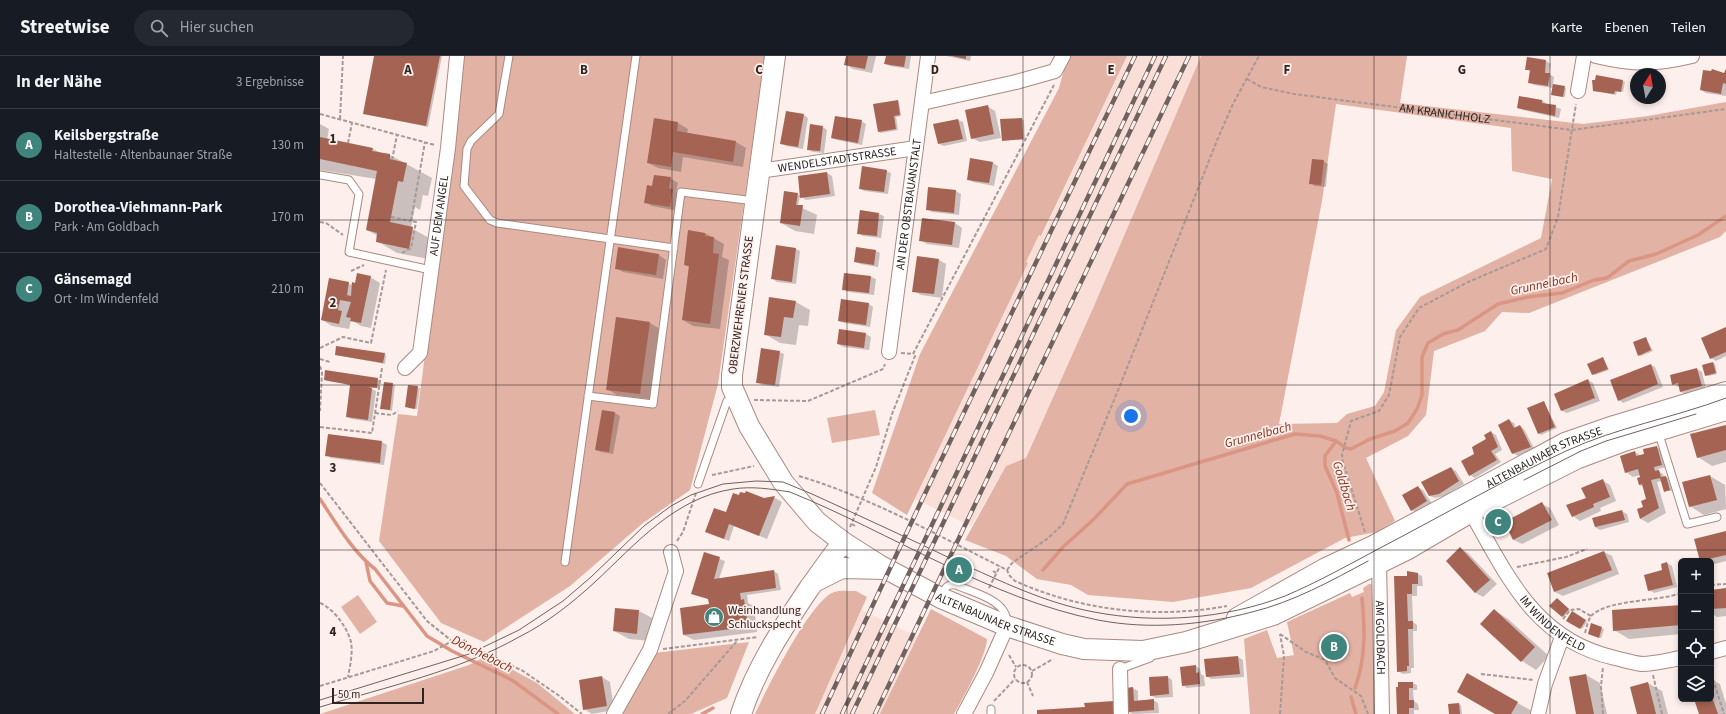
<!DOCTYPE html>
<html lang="de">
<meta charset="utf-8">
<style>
:root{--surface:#171b24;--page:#242831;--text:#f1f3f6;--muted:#9ea1a6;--line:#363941;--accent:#3f857d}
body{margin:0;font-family:"Source Sans 3",sans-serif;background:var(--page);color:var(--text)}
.controls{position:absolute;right:12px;bottom:12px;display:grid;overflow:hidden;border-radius:6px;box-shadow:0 2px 6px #0003}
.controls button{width:36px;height:36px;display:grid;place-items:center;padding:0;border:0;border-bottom:1px solid var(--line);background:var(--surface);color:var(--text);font:20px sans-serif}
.compass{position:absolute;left:1310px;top:12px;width:36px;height:36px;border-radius:50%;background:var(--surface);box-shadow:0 2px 6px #0003;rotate:11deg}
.scale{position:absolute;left:12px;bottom:10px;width:92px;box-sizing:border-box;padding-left:4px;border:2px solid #302320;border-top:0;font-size:11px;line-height:14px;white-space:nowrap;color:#302320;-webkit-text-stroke:3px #fdefeb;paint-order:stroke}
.you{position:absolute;left:811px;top:360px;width:14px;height:14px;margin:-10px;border:3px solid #fff;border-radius:50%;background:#1a73e8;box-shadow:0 0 0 6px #1a73e833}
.badge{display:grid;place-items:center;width:26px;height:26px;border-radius:50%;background:var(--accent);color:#fff;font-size:13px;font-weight:700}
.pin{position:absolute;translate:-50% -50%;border:2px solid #fff;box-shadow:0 1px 4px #0006}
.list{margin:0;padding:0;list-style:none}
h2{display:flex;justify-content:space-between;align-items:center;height:52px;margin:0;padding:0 16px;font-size:17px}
h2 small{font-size:13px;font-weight:400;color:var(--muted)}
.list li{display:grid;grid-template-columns:26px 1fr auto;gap:12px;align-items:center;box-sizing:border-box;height:72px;padding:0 16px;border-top:1px solid var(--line)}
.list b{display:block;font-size:15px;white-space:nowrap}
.list p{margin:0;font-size:13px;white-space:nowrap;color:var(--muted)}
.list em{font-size:13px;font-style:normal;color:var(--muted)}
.icon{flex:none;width:22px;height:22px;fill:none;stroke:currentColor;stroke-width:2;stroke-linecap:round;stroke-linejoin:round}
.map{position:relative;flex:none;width:1406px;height:658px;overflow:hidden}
header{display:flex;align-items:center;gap:24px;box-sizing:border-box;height:56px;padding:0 20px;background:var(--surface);border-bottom:1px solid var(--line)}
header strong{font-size:19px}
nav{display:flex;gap:22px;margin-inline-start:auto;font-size:14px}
.search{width:280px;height:36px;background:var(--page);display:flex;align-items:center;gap:10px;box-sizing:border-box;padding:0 14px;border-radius:22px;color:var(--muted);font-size:15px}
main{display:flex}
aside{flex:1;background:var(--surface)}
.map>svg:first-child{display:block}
.built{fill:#f9dfd8}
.green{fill:#e2b2a5;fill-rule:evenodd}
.shadow{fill:#0003}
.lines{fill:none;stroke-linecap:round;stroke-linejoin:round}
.stream{stroke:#db9683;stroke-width:3.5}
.building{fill:#a56453}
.service-casing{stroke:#aa8a81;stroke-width:9}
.minor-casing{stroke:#aa8a81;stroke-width:16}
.secondary-casing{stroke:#aa8a81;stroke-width:22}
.path{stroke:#a79996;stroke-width:2;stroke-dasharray:4 2;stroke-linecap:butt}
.service{stroke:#fff;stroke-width:7}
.minor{stroke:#fff;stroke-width:14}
.secondary{stroke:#fff;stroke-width:20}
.tram{stroke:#6f625f;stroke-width:1}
.rail-casing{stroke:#6f625f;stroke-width:4.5}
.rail{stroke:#fdefeb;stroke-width:3;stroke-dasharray:9;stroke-linecap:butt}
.grid{fill:none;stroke:#302320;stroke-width:1;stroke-opacity:0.55}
.labels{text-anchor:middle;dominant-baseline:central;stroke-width:3.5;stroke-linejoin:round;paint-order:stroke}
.street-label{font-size:12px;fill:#302320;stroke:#fdefeb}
.poi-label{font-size:12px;fill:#302320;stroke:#fdefeb;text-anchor:start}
.water-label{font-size:13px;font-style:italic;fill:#82301a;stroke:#fdefeb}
.grid-label{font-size:13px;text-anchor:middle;font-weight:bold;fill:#302320;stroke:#fdefeb;stroke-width:3.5;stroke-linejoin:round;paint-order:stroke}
</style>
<header>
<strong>Streetwise</strong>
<div class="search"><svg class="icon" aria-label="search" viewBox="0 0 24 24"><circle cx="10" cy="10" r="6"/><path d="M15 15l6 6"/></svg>Hier suchen</div>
<nav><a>Karte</a><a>Ebenen</a><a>Teilen</a></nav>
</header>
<main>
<aside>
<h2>In der Nähe<small>3 Ergebnisse</small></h2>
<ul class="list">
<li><span class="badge">A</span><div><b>Keilsbergstraße</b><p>Haltestelle · Altenbaunaer Straße</p></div><em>130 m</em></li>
<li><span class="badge">B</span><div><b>Dorothea-Viehmann-Park</b><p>Park · Am Goldbach</p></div><em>170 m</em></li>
<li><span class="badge">C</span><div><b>Gänsemagd</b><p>Ort · Im Windenfeld</p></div><em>210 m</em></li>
</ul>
</aside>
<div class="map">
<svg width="1406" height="658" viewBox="0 0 1406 658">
<rect width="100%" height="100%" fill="#fdefeb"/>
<path class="built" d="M807 0H881L774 250 706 402 686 410 651 470 595 443 708 207 706 206 719 179 722 180Z
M542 554 598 581 561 658H495Z"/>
<path class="green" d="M144 0H445L398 328 370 434 323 467 250 530 164 586 121 567 59 485 78 358 97 360Z
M748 0H807L721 180 719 179 706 206 708 207 587 459 552 437 600 298 739 32Z
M881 0H1087L1080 47 1263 68 1328 60 1406 46V175L1400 181 1209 257 1182 256 1165 275 1114 295 1106 359 1088 380 1046 402 1075 465 1057 476 1025 482 931 532 853 546 768 539 751 529 717 523 686 500 645 484 686 410 706 402 774 250ZM1016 48 1191 72 1192 115 1232 123 1221 182 1100 241 1076 274 1064 336 1055 350 1027 358 1017 367 959 368 1002 145Z
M555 354 560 379 512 387 507 362Z
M1049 528H1053L1057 658H930L924 583 947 574 957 602 974 599 967 566 1030 537 1032 541 1044 536 1043 532Z
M536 535 547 541 495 658H435C447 633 490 545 514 536 520 534 529 535 536 535Z
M38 539 57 566 40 578 21 551Z
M611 553 667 583C666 601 643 642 634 658H560Z
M429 586 407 642 371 658H300L334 597Z
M167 600 217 627 255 658H0L149 609Z"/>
<path class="shadow" d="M55 0H122L108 71 46 58Z
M527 0H556L552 17 533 13 525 8Z
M567 0H591L589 13 570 10 566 8Z
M626 0H651L650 5Z
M1208 2 1226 5 1231 8 1229 18 1234 21 1233 29 1246 32 1245 41 1234 39 1233 32 1214 29 1209 26 1211 16 1206 13Z
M1406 14V40L1386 37 1381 34 1405 19Z
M1303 25 1305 26 1303 36 1297 35 1296 39 1274 35Z
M1222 44 1227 48 1241 53 1239 62 1203 54 1198 52Z
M577 45 579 46 581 60 576 61 578 74 561 77 559 76Z
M667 50 675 55 681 82 660 86 652 82Z
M484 59 488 62 483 93 466 90 461 87Z
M701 63 704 64 705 84H683Z
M638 64 643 66 647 85 624 90 619 88Z
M541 65 546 68 542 89 517 84 512 82Z
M358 67 368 73 367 78 416 86 426 92 423 111 363 101 361 116 338 112 328 107Z
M0 68 9 73 7 84 53 93 61 97 70 99 112 122 108 140 103 139 100 154 95 151 91 172 113 184 109 203 77 197 57 185 58 180 47 174 57 123 0 114Z
M503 71 507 74 504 97 493 96 488 93Z
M651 103 673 107 678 110 674 130 653 126 648 123Z
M1003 105 1008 108 1006 131 995 130 990 127Z
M566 115 571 117 568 138 544 135 540 132Z
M507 117 512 120 515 140 486 144 480 140 478 150 497 159 494 178 475 175 461 167 478 138 481 140 479 120Z
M350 122 358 127 356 136 360 139 358 155 332 150 325 146 333 131Z
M609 132 636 135 641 138 639 159 612 156 607 153Z
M540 155 559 158 564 160 561 182 543 180 538 177Z
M635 167 642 172 639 192 607 188 600 184Z
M369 176 385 177 404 188 402 201 409 204 400 273 373 270 363 264 369 211 365 209Z
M299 192 339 199 346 204 343 223 303 216 296 212Z
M476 193 480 195 476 228 457 226 453 223Z
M556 195 560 197 558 211 540 208 535 205Z
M598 201 619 204 626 208 622 242 601 239 593 235Z
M50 221 60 227 51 272 41 270 31 264 29 273 12 270 2 264 10 223 33 229Z
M551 221 556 223 554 239 528 236 523 233Z
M476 246 490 254 488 270 479 269 476 289 460 287 445 278Z
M549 248 553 251 550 271 524 267 519 265Z
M330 267 340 273 330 343 297 339 287 333Z
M1406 272V300L1396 305 1391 302Z
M520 274 546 278 551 281 549 294 523 291 518 288Z
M1326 282 1333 295 1321 300 1319 299Z
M459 296 464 298 459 331 442 329 437 326Z
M64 298 66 299 65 308 16 299Z
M1283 302 1289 314 1275 319 1273 318Z
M1393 307 1395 308 1397 318 1388 320 1386 319Z
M1331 309 1335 311 1343 331 1303 347 1299 344Z
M1377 313 1382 316 1386 333 1366 338 1361 336 1359 331 1353 328Z
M6 315 60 324 59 332 48 331 56 335 52 366 32 363 27 361 31 328 7 325 5 324Z
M1268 324 1273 327 1280 345 1247 357 1242 355 1235 338Z
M64 327 75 329 72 355 61 352Z
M89 330 100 332 97 353 88 352Z
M1224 346 1237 372 1221 379 1219 377Z
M295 357 300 360 293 398 281 396 276 394Z
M1189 364 1194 367 1196 372 1200 370 1204 373 1215 394 1198 400 1193 397Z
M1406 370V406L1392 410 1378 401Z
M1171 376 1176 379 1182 394 1175 398 1181 406 1155 422 1150 419 1155 398Z
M9 380 62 386 67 389 64 409 11 402 6 399Z
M1336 391 1341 394 1346 411 1338 413V415L1343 418 1344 421 1348 422 1352 435H1345L1342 425 1337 426 1346 457 1328 467 1321 463 1318 453 1324 452 1327 444 1324 431 1319 429 1321 419 1313 421 1306 416 1315 396 1321 400Z
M1131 412 1136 415 1144 428 1124 440 1115 442 1110 440Z
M1390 420 1405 429 1406 453 1384 459 1370 450Z
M1283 425 1290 429 1296 445 1280 452 1281 455 1260 465 1253 460Z
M1098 431 1103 434 1112 448 1097 457 1092 454Z
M455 442 462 446 447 483 414 470 409 485 391 478 406 458 443 443Z
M1222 448 1230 452 1239 469 1202 488 1194 484 1185 467Z
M1302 455 1307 458 1309 466 1280 474 1275 471Z
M1406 476V505L1391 509V505H1381L1376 484Z
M1141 493 1148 497 1177 528 1163 541 1156 537 1127 505Z
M1284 496 1292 500 1299 518 1243 540 1235 536 1228 518Z
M385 498 405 505 399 523 454 515 458 518 461 534 427 539 428 547 434 550 437 576 374 584 364 579 390 549 389 543 373 537Z
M1347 507 1352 510 1357 531 1334 537 1329 534Z
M1098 518 1102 520 1103 530H1097V540H1092L1093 566 1097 569V575H1093L1094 612H1091V617L1083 618 1078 615 1077 610 1075 521H1088Z
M1406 533V560L1397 561 1391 557V534Z
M1239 544 1250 554 1244 561 1242 560Z
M1361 550V578L1309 583 1294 574Z
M296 553 319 555 334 563 332 585 309 583 294 575Z
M1174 554 1188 563 1229 600 1216 614 1202 605 1161 568Z
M1252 556 1267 566 1262 573 1247 564Z
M1272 569 1284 573 1281 582 1271 579Z
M918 601 923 604 924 621 891 623 887 620Z
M876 610 880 613 881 618 884 620 885 630 867 632 863 629Z
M1148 619 1212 655 1210 658H1177Z
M1266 619 1280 627 1287 658H1257Z
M282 621 290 626 294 654 272 658 264 653Z
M848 621 852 624 853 641 836 642 831 639Z
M1391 623 1400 628 1406 648V658H1380L1375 643H1391Z
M1092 627 1097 629V634H1093L1094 645 1098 648 1099 654H1094V658H1077V645Z
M1328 627 1342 635 1348 658H1318Z
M813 632 818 635V645L833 644 838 647 839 657 813 658 809 656Z
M1139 648 1141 649 1142 658H1130Z"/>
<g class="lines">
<path class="stream" d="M1016 385 1005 400V410L1017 437 1029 484
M0 443C16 467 32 495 55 513L107 580 132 595 192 624 238 658
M46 506 50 525 67 547 83 550
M723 514 743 491 774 463 807 428 975 378 1000 380 1016 385 1026 392 1031 393 1050 383 1075 375 1088 367 1097 353 1102 339V301L1108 287 1123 278 1138 274 1178 248 1208 241 1242 237 1274 224 1287 222 1309 205 1336 198 1378 179 1406 160
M1035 632C1046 602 1045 573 1042 542
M1031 641 1036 658
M382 658 393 652"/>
</g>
<path class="building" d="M54 0H120L106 70 43 58Z
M526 0H548L545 13 524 9Z
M566 0H586L584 11 564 8Z
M632 0H646V3Z
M1207 1 1226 4 1225 17H1230L1228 30 1208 27 1210 14H1205Z
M1392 13 1404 17 1406 13V28L1403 27 1401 38 1380 34 1383 14 1391 15Z
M1276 19 1303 24 1301 36 1295 35 1294 38 1273 35 1272 24H1275Z
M1233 28 1245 30 1243 41 1231 39Z
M1199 40 1222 44V47L1236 49 1235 60 1197 52Z
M578 44 580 59 574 60 576 73 558 76 553 48Z
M668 49 674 78 651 83 645 54Z
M466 55 484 58 478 91 460 88Z
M515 60 542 64 538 87 511 82Z
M334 62 358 66 357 75 416 85 413 106 353 96 351 111 327 107Z
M702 62 703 83 682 85 680 63Z
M638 63 643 83 618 88 613 68Z
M490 68 503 70 500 95 487 94Z
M0 81 53 92 52 95 70 98V103L87 107 83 126 78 125 70 166 93 171 89 193 56 186 57 177 46 174 57 115 0 103Z
M650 102 673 106 669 127 647 124Z
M992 103 1004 104 1001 129 989 128Z
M542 110 567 114 564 136 539 133Z
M507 116 510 138 480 142 478 120Z
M334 119 351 121 349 132 353 133 350 151 324 147 327 129 332 130Z
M608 131 636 134 634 157 606 154Z
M464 135 478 137 476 149H483L480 170 460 167Z
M540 154 559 157 557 180 537 178Z
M602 162 635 166 632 189 599 185Z
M368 174 385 177V180L394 181 393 197 399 198 390 268 362 264 369 210 364 209Z
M456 189 476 192 472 226 451 223Z
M298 191 339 198 336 219 295 213Z
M536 191 556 194 554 209 534 206Z
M597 200 619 203 614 238 592 236Z
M37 217 51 220 41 267 30 265 31 262 26 261 31 246 20 244 18 254 22 255 19 268 1 264 9 222 29 226 27 239 31 240 32 226 35 227Z
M524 217 551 220 549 237 522 234Z
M449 241 476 245 473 262 464 261 461 281 444 279Z
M521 243 549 247 546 269 518 265Z
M296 261 330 266 320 338 286 334Z
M1406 271V296L1390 303 1381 282Z
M519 273 546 277 544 292 517 288Z
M1326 281 1331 294 1318 300 1313 286Z
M16 290 65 297 63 307 15 299Z
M441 292 460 295 455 329 436 327Z
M1283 301 1288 313 1272 319 1267 308Z
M1393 306 1396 317 1385 320 1382 309Z
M1331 308 1338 328 1298 345 1290 324Z
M1377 312 1382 330 1360 336 1358 327 1352 329 1350 319Z
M5 314 58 322 57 332 48 331 52 332 48 364 26 361 30 329 4 324Z
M1268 323 1275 342 1241 355 1234 338Z
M64 326 73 327 70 354 60 353Z
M88 329 98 330 95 353 85 351Z
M1224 345 1235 371 1218 378 1207 352Z
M282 354 295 356 289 396 275 394Z
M1189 363 1194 372 1200 369 1211 391 1192 398 1178 369Z
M1406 369V394L1377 402 1370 378Z
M1171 375 1178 391 1171 395 1177 404 1149 420 1141 405 1154 398 1152 391 1166 383 1164 379Z
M8 378 62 385 60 407 5 400Z
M1337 390 1342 409 1334 411 1335 415 1339 414 1341 421 1346 420 1350 434 1344 436 1340 422 1331 424 1339 452 1320 463 1317 453 1323 451 1321 445 1326 443 1322 428 1319 429 1317 422 1320 421 1318 413 1305 417 1300 400 1315 395 1316 400 1324 398 1323 393Z
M1131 411 1139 425 1119 438 1109 440 1101 426Z
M1390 419 1397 444 1369 451 1362 426Z
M1283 423 1290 441 1273 448 1274 451 1252 461 1246 449 1266 442 1261 432Z
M1098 430 1107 445 1091 455 1082 439Z
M426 435 444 442 455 440 439 480 409 468 404 483 385 476 394 452 406 456 413 437 419 439 420 436 425 437Z
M1222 446 1232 464 1193 484 1184 466Z
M1302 454 1305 464 1275 471 1272 462Z
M1406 475V499L1380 505 1374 483Z
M1140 491 1170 524 1155 537 1126 505Z
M1284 495 1292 514 1234 536 1227 517Z
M384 496 400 501 394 523 454 514 456 532 420 537 421 544 424 543 428 571 363 579 360 552 389 548 388 543 371 538Z
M1347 506 1353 529 1328 535 1324 519 1342 514 1341 508Z
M1087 515 1098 517V528H1092V538H1087L1088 565H1093V573H1088L1089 610H1087V615L1077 616 1074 520H1087Z
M1406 532V552L1391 553V534Z
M1237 542 1249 553 1242 561 1229 550Z
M1361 549V569L1293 575 1292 554Z
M295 552 319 554 317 578 293 575Z
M1174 553 1215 591 1201 606 1160 568Z
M1252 555 1266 564 1260 573 1246 565Z
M1271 567 1282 571 1279 582 1268 578Z
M918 600 920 618 886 621 884 603Z
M876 609V617L879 616 880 628 862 630 860 611Z
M1147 617 1198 646 1191 658H1175L1137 636Z
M1266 618 1274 658H1256L1249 621Z
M282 620 287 650 263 654 259 624Z
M848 620 849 638 830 640 829 621Z
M1078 626H1093V632H1089V644H1094V652H1089V658H1077L1076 631H1078Z
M1328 626 1336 658H1317L1310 631Z
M813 631 814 645 834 643V654L808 656 806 632Z
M1391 638 1398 658H1379L1374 643H1391Z
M794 645 795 658H717V654L765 651 764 647Z
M1139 647 1140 658H1129L1128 648Z"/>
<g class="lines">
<g class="service-casing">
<path id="service" d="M189 0 179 58 151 85 147 93 144 130 170 164 177 167 354 192
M0 119 29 124 39 138 29 196 111 214
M268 340 333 348 361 136 435 145
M1338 375 1367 468 1397 461
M378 428 407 345 417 343
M245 506 316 0
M621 541C625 533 626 527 636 529 654 537 688 544 687 568
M800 613 830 602
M671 653V658"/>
</g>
<g class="minor-casing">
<g id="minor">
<path d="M1276 0C1314 9 1334 9 1372 0"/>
<path d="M1258 35 1264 0"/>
<path d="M602 47 696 26 735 15 743 0"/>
<path id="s2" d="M439 115 596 92"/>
<path id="s3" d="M569 296 608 0"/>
<path id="s4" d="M85 312 100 297 128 92 137 0"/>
<path id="s5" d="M1151 456C1188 521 1215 584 1295 602 1304 604 1313 607 1322 608 1334 608 1349 604 1361 602"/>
<path id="s6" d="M1057 501 1059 506 1062 658"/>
<path d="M1391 596 1406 592"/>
<path d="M800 613 801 658"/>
<path d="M294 658 330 594 356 515 351 496"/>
<path d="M644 658 666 617 687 570"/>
<path d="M1218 658 1225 628 1242 581"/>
</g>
</g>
<g class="secondary-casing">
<g id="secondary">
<path id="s7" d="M455 0 412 319V331L429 370 463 426 497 466 523 486 559 509 621 542 687 570 742 588 764 593 823 595 866 586 953 559 1088 493 1151 456 1256 403 1304 385 1406 354"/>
<path d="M494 526 522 512 565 513"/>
<path id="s8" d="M917 562 1006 512 1053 490 1245 387 1294 370 1406 336"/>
<path d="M421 658C436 612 463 571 490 531 501 516 511 501 523 486"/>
</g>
</g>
<g class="path">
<path id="s1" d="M927 23 941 31 974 38 1252 74 1406 53"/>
<path d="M0 58 115 89"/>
<path d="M20 63 23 0"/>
<path d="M28 87 32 67"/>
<path d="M72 104 77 79"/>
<path d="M71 161 91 165"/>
<path d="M0 166 6 167 23 179"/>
<path d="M82 197 91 192 96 166 91 165 105 86"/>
<path d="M31 215 44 209"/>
<path d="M0 292 23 281 51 287 66 214"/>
<path d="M581 297 593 298"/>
<path d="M0 303 10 306"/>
<path d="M0 310 2 316 0 355"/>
<path d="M434 344 488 345 563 313 565 308"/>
<path d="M55 357 72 359 78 355"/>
<path d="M0 371 52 377 62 312"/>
<path d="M392 419 434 410"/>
<path d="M479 420C552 442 619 480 687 514L689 519 695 525C762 555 835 563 907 550"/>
<path d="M0 427 107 565 132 585 155 592 203 615 238 639 262 658"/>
<path d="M532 468 535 470"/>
<path d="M530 471 556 411 572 358 595 300 593 298 734 29"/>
<path d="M1045 476 1023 406 1022 399 1031 365 1059 355 1069 339 1080 281 1099 252 1148 226 1226 193 1238 161 1256 48"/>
<path d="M357 485 363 476 376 437"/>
<path d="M1197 511 1246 501 1267 493"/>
<path d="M687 514 692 507 727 483 743 468 801 327 898 82 913 48 939 0"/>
<path d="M673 515 676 517"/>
<path d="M1391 529 1406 528"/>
<path d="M669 532 680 510"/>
<path d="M0 547C14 553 27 571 31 586 33 597 30 610 28 621"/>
<path d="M1243 563 1250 554 1259 553 1271 560"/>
<path d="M1265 577C1266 573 1268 564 1271 560 1288 543 1337 546 1361 537"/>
<path d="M960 578 986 596 1005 604 1015 622 1041 640 1048 658"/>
<path d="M343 593 438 581"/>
<path d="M689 599 696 611"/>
<circle cx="703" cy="618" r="9"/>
<path d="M712 615 733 603"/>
<path d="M1391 617 1404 658"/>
<path d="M1161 618 1214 624"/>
<path d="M1333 619 1342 658"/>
<path d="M707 626 713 640"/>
<path d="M0 630 114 595 132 585"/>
<path d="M674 645 695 623"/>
<path d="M348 658 365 645 417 585"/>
<path d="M960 658 964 600 960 578"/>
<path d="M1283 658 1281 630 1283 611"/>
</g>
<use href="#service" class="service"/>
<use href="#minor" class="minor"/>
<use href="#secondary" class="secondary"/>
<path class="tram" d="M1204 424 1261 395 1286 385 1376 358
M0 644 149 598 199 574 243 545 271 521 324 470 351 450 371 439 403 428 436 425 463 426 492 438C540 460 588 482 636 505 681 525 725 547 774 556 837 568 905 563 965 540 998 526 1030 508 1062 491 1123 459 1184 424 1246 395 1298 371 1353 362 1406 342
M0 651C66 631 139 615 199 581 227 567 252 547 275 526 316 488 354 442 413 433 432 430 451 433 470 436 571 477 671 543 778 564 829 574 883 569 932 556 973 546 1011 525 1048 505"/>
<g class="rail-casing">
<path id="rail" d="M502 658 601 446 815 0
M522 658 835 0
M532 658 846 0
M555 658 869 0"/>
</g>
<use href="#rail" class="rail"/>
</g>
<path class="grid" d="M176 0V658M352 0V658M527 0V658M703 0V658M879 0V658M1054 0V658M1230 0V658M0 164H1406M0 329H1406M0 494H1406"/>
<defs>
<g id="shop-disc" transform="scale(1)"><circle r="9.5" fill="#3f857d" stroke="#fdefeb"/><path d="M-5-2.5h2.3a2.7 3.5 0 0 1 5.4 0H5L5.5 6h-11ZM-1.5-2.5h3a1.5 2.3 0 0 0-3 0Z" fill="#fff"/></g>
</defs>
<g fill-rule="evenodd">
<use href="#shop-disc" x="394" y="561"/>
</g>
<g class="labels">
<g class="street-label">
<text stroke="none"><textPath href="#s1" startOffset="202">AM KRANICHHOLZ</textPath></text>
<text stroke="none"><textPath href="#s2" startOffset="79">WENDELSTADTSTRASSE</textPath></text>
<text stroke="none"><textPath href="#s3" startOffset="149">AN DER OBSTBAUANSTALT</textPath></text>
<text stroke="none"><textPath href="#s4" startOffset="160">AUF DEM ANGEL</textPath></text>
<text transform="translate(421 249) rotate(-83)">OBERZWEHRENER STRASSE</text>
<text stroke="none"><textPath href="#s8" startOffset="347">ALTENBAUNAER STRASSE</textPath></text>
<text stroke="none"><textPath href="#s7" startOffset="699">ALTENBAUNAER STRASSE</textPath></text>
<text stroke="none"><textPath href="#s5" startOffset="140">IM WINDENFELD</textPath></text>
<text stroke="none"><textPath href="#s6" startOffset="81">AM GOLDBACH</textPath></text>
</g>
<g class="poi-label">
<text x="408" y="554">Weinhandlung<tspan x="408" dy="14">Schluckspecht</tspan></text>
</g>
<g class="water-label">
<text transform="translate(1224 228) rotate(-12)">Grunnelbach</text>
<text transform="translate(938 379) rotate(-15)">Grunnelbach</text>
<text transform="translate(1024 430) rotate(73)">Goldbach</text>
<text transform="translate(162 598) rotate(27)">Dönchebach</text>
</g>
</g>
<g class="grid-label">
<text x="88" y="18">A</text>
<text x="264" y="18">B</text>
<text x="439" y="18">C</text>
<text x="615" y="18">D</text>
<text x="791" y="18">E</text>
<text x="967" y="18">F</text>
<text x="1142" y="18">G</text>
<text x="13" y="87">1</text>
<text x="13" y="251">2</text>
<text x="13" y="416">3</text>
<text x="13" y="580">4</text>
</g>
</svg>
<div class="controls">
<button>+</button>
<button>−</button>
<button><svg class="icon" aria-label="locate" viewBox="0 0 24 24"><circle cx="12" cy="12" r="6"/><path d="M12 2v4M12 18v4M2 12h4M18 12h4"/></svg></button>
<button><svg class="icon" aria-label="layers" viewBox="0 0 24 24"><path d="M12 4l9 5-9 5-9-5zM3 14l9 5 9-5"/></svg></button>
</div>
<svg class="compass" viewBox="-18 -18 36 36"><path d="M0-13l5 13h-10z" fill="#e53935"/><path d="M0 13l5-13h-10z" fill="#9ea1a6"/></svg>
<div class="scale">50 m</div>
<div class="you"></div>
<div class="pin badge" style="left:639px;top:514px">A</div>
<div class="pin badge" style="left:1014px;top:591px">B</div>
<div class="pin badge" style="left:1178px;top:466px">C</div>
</div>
</main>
